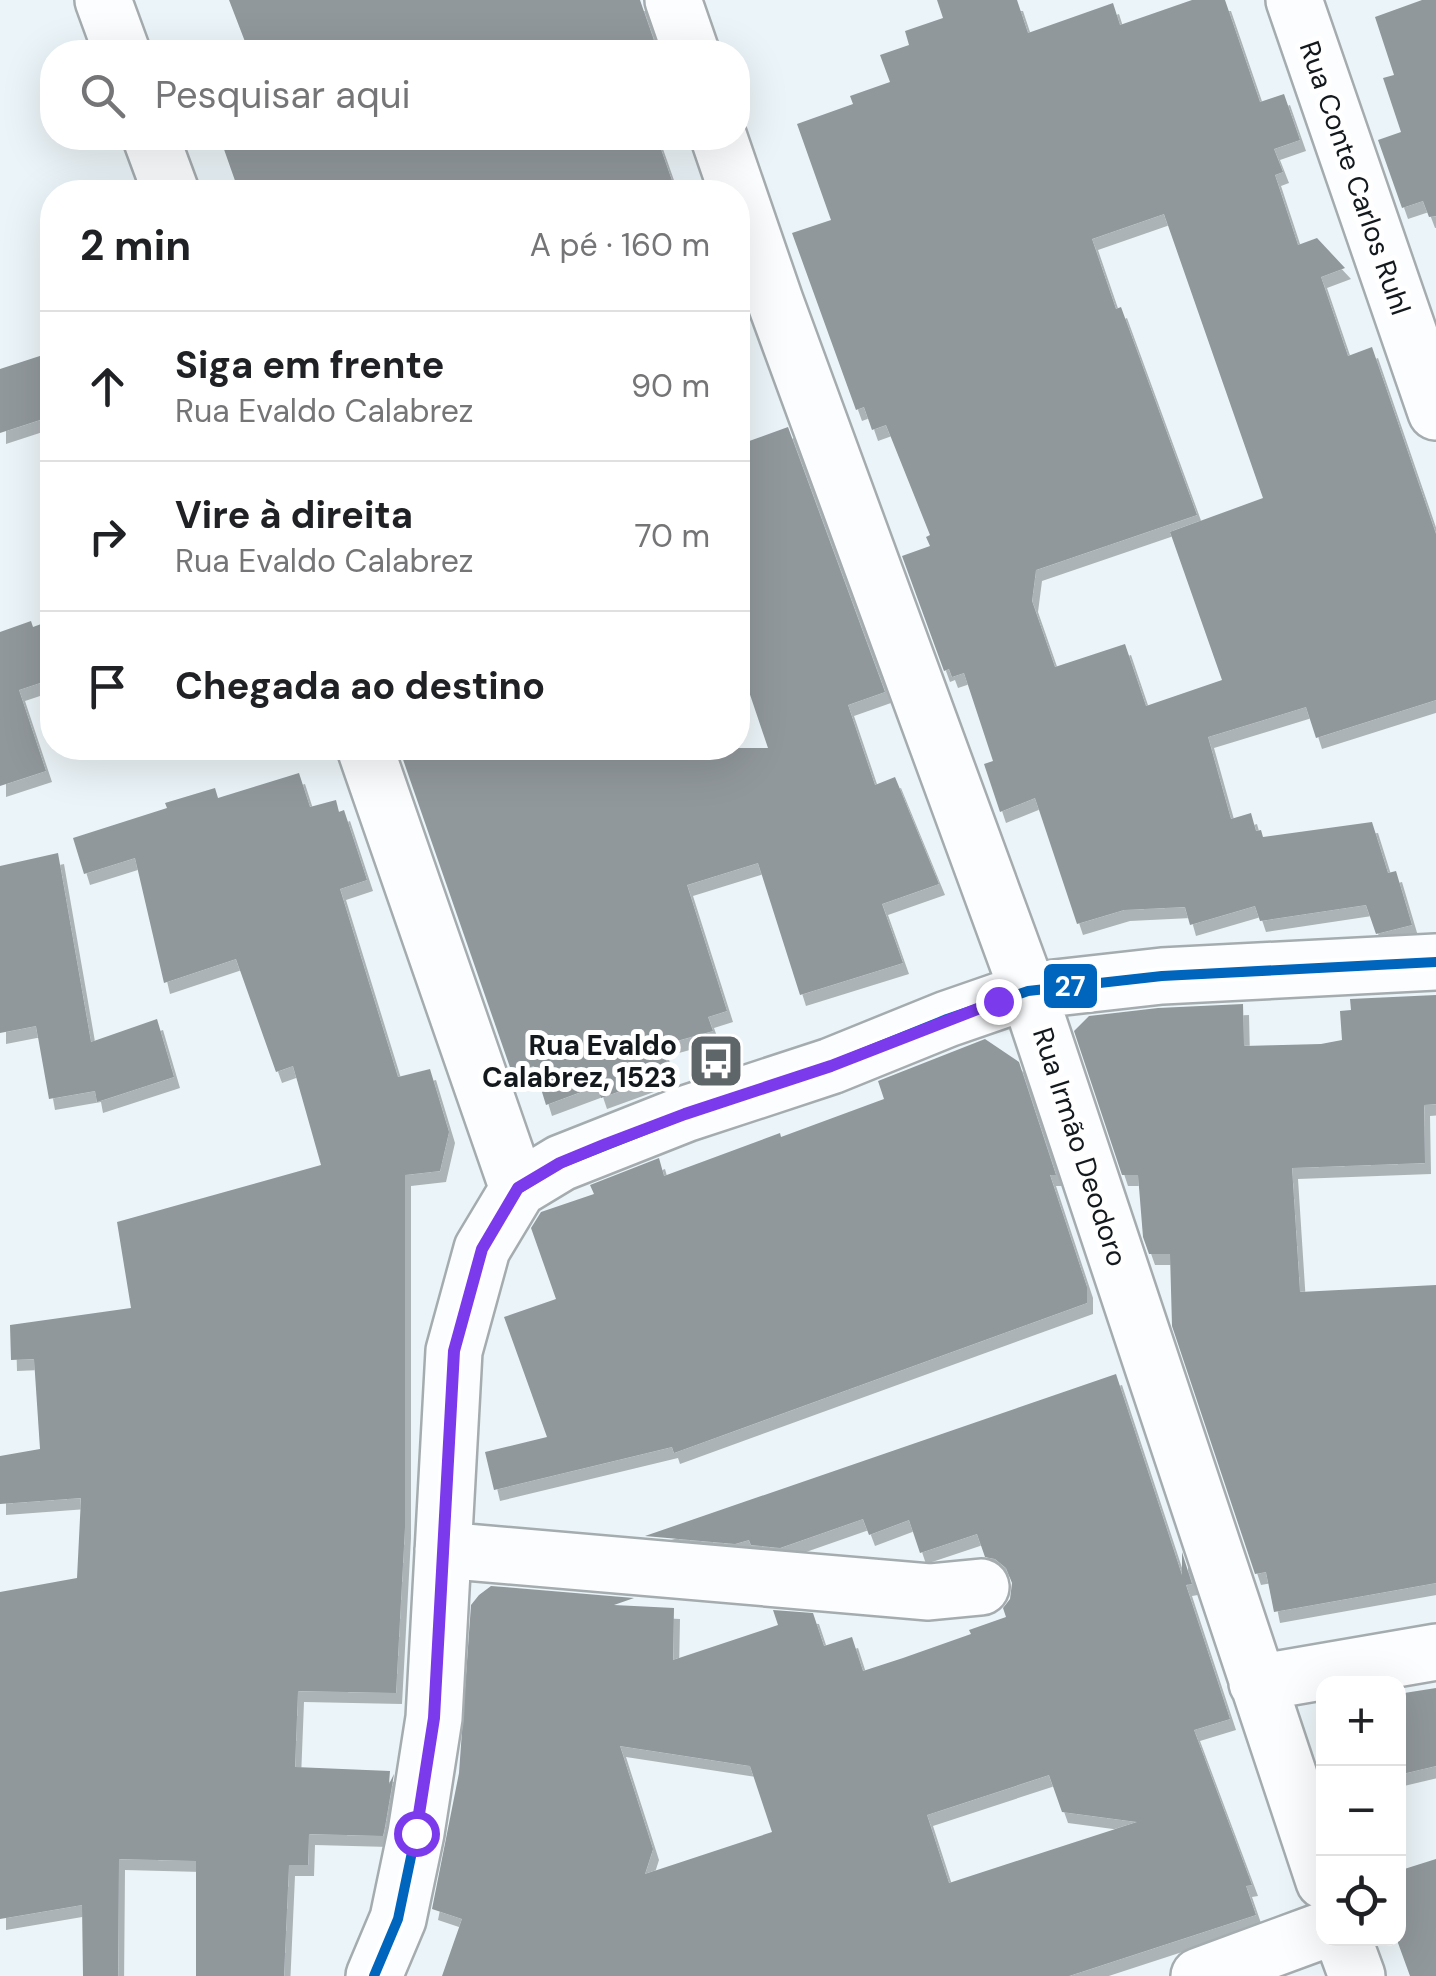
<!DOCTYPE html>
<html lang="pt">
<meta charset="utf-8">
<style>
:root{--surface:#fff;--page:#f2f2f2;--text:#202124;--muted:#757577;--line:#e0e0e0}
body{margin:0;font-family:"DM Sans",sans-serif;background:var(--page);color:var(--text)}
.controls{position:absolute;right:30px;bottom:30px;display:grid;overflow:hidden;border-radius:20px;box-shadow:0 10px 40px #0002}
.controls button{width:90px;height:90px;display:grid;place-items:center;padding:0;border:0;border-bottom:2px solid var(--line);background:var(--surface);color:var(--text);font:50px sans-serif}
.stop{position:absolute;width:30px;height:30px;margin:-22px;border:8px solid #7c3aed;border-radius:50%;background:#fff}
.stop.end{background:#7c3aed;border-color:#fff;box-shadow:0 2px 10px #0008}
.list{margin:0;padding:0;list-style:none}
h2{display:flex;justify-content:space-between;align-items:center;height:130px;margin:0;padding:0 40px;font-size:42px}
h2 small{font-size:32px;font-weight:400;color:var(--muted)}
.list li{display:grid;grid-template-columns:65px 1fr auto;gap:30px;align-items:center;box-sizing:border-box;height:150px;padding:0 40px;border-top:2px solid var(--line)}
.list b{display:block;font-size:38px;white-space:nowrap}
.list p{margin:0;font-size:32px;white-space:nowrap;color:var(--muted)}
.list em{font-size:32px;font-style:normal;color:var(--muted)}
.icon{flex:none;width:55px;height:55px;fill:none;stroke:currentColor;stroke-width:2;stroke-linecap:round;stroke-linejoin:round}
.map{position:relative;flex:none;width:1436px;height:1976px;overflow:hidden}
.search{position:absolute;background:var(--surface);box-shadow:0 10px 40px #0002;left:40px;top:40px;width:710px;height:110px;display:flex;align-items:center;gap:25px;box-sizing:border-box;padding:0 35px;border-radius:40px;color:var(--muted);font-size:38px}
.panel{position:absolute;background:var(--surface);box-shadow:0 10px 40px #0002;left:40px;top:180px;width:710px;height:580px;border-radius:40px}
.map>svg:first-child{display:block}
.building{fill:#91989c;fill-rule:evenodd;filter:url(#shadow)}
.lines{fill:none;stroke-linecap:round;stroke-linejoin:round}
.minor-casing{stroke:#a5acaf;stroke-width:60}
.minor{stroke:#fcfdfe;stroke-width:55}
.bus-1-casing{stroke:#fff;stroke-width:18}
.bus-1{stroke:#0065bd;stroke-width:10}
.route{stroke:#7c3aed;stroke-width:12}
.labels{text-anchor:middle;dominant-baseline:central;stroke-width:10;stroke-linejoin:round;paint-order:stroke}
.street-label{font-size:28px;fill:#13191d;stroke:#fff}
.poi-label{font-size:28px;font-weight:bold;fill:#13191d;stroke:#fff;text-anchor:end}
.line-badge{stroke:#fff;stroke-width:4}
.badge-label{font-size:28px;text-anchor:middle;font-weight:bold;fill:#fff}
</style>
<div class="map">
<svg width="1436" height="1976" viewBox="0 0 1436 1976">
<defs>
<filter id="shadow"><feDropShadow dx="6" dy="11" stdDeviation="0" flood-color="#0004"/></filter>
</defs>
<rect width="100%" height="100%" fill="#ebf4f8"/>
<path class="building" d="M229 0H640L658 52H249Z
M937 0H1017L1028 33 1113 3 1120 25 1192 0H1225L1260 102 1284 94 1300 140 1274 149 1283 172 1275 175 1298 245 1317 238 1345 268 1321 277 1348 356 1372 347 1436 534V700L1316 738 1306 707 1208 737 1231 819 1251 813 1256 831 1261 830 1263 837 1372 822 1388 873 1396 871 1412 925 1376 934 1366 905 1260 921 1255 906 1190 925 1185 907 1124 910 1077 924 1035 798 1000 812 984 764 993 761 964 673 952 677 949 669 944 671 902 556 930 546 926 537 930 535 886 425 872 430 864 407 856 410 792 233 831 220 797 124 853 104 850 96 890 82 880 55 909 45 905 31 943 18ZM1164 214 1263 498 1170 532 1222 680 1146 706 1125 644 1055 667 1032 601 1036 570 1197 515 1121 307 1116 309 1092 239Z
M1422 0H1436V216L1429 217 1423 201 1402 208 1378 140 1401 132 1383 78 1394 75 1375 17Z
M220 138H657L676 192H239Z
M52 352V416L0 433V369Z
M788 427 885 692 848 705 875 785 895 777 939 884 882 904 903 963 800 995 758 863 687 885 727 1011 708 1017 713 1031 662 1045 670 1073 601 1098 597 1086 546 1105 534 1066 512 1073 399 748H768L738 659V445Z
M52 620V679L19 690 46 771 0 786V632L31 621 33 627Z
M299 773 310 807 336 800 339 812 344 810 367 880 340 889 398 1077 430 1069 449 1132 440 1171 405 1175V1527L396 1693 298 1691 295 1767 390 1771 389 1784 394 1774 385 1827 383 1836 309 1834 308 1865H289L284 1976H196V1861L119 1859 118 1976H83L82 1905 0 1919V1592L77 1578 81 1498 0 1504V1456L40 1449 34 1359 11 1360 10 1325 131 1308 117 1222 321 1165 293 1066 276 1072 236 959 164 983 135 858 84 874 73 838 167 808 165 803 215 788 218 798Z
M58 853 91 1042 157 1019 174 1077 97 1102 95 1091 49 1099 36 1026 0 1033V866Z
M1436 995V1104L1424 1105 1425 1163 1292 1168 1300 1292 1436 1285V1583L1274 1612 1266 1572 1255 1574 1172 1326 1170 1254H1149L1143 1237 1138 1175H1122L1074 1031 1089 1016 1158 1008 1243 1004 1244 1046 1321 1044 1342 1040 1340 1011 1351 1010 1350 999Z
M985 1039 1019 1062 1056 1175H1050L1087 1287V1303L674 1453 672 1447 494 1490 485 1452 547 1437 504 1317 556 1299 531 1228 541 1212 594 1194 590 1185 659 1158 664 1176 780 1133 781 1137 884 1099 878 1081Z
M1116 1374 1180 1569 1182 1575V1552L1192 1584 1186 1585 1230 1719 1194 1730 1252 1885 1246 1886 1256 1915 1069 1976H442L462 1919 432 1909 459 1773 471 1605 479 1595 491 1586 634 1598 614 1605 674 1608 673 1660 778 1625 773 1610 813 1613 824 1646 852 1637 863 1671 903 1658 971 1634 969 1630 1006 1617 1003 1608 1010 1599 1012 1583 1006 1568 995 1559 985 1557 977 1534 920 1553 909 1520 869 1535 863 1519 780 1548 751 1545 749 1540 735 1544 645 1536ZM620 1746 750 1766 772 1832 645 1874 653 1849ZM1049 1775 1062 1812 1137 1822 949 1883 927 1815Z
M1436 1688V1766L1398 1775V1694Z
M1436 1859V1976H1410L1398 1943V1871Z"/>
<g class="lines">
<g class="minor-casing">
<path id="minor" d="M103 0 122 52
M673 0 691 52
M1294 0 1436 412
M151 138 171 192
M719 138 775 301 1028 991 1324 1881
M365 748 518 1189
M443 1550 929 1592 981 1587
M1257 1683 1436 1652
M1343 1938 1357 1976
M374 1976 398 1919 416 1833 434 1718 454 1351 482 1249 518 1189 561 1163 685 1114 831 1066 947 1019 1028 991 1162 976 1436 962
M1199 1976 1324 1930"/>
</g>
<use href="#minor" class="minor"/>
<g class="bus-1-casing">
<path id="bus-1" d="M374 1976 398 1919 416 1833 434 1718 454 1351 482 1249 518 1189 561 1163 685 1114 831 1066 947 1019 1028 991 1162 976 1436 962"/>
</g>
<use href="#bus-1" class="bus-1"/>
</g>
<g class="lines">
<path class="route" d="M416 1833 434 1718 454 1351 482 1249 518 1188 560 1163 606 1144 685 1114 831 1066 998 1001"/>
</g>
<defs>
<g id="bus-square" transform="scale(2.875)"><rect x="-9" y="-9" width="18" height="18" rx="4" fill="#5f666a" stroke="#fff"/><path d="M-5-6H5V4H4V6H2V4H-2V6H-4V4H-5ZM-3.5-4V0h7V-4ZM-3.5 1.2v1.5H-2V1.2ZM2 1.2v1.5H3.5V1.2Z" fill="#fff"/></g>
</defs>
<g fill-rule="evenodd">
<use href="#bus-square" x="716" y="1061"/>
</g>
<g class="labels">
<g class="street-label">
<text transform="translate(1355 178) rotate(71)">Rua Conte Carlos Ruhl</text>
<text transform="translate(1080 1147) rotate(72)">Rua Irmão Deodoro</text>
</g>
<g class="poi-label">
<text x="677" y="1045">Rua Evaldo<tspan x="677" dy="32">Calabrez, 1523</tspan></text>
</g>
</g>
<rect class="line-badge" x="1042" y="962" width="57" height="48" rx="10" fill="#0065bd"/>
<g class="badge-label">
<text x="1070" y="996">27</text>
</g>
</svg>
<div class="controls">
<button>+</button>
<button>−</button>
<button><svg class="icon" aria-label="locate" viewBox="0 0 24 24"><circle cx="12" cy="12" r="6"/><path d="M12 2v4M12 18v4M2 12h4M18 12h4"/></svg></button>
</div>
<div class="stop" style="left:416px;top:1833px"></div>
<div class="stop end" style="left:998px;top:1001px"></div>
<div class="search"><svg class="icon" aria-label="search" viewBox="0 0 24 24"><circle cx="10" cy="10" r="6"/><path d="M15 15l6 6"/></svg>Pesquisar aqui</div>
<section class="panel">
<h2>2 min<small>A pé · 160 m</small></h2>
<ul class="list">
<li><svg class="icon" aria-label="ahead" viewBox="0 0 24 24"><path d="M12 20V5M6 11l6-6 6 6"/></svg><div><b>Siga em frente</b><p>Rua Evaldo Calabrez</p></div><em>90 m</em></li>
<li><svg class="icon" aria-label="right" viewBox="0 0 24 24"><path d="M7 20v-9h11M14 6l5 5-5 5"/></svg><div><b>Vire à direita</b><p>Rua Evaldo Calabrez</p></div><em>70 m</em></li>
<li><svg class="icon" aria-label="arrive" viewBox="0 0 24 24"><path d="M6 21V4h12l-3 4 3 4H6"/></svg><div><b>Chegada ao destino</b></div></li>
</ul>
</section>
</div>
